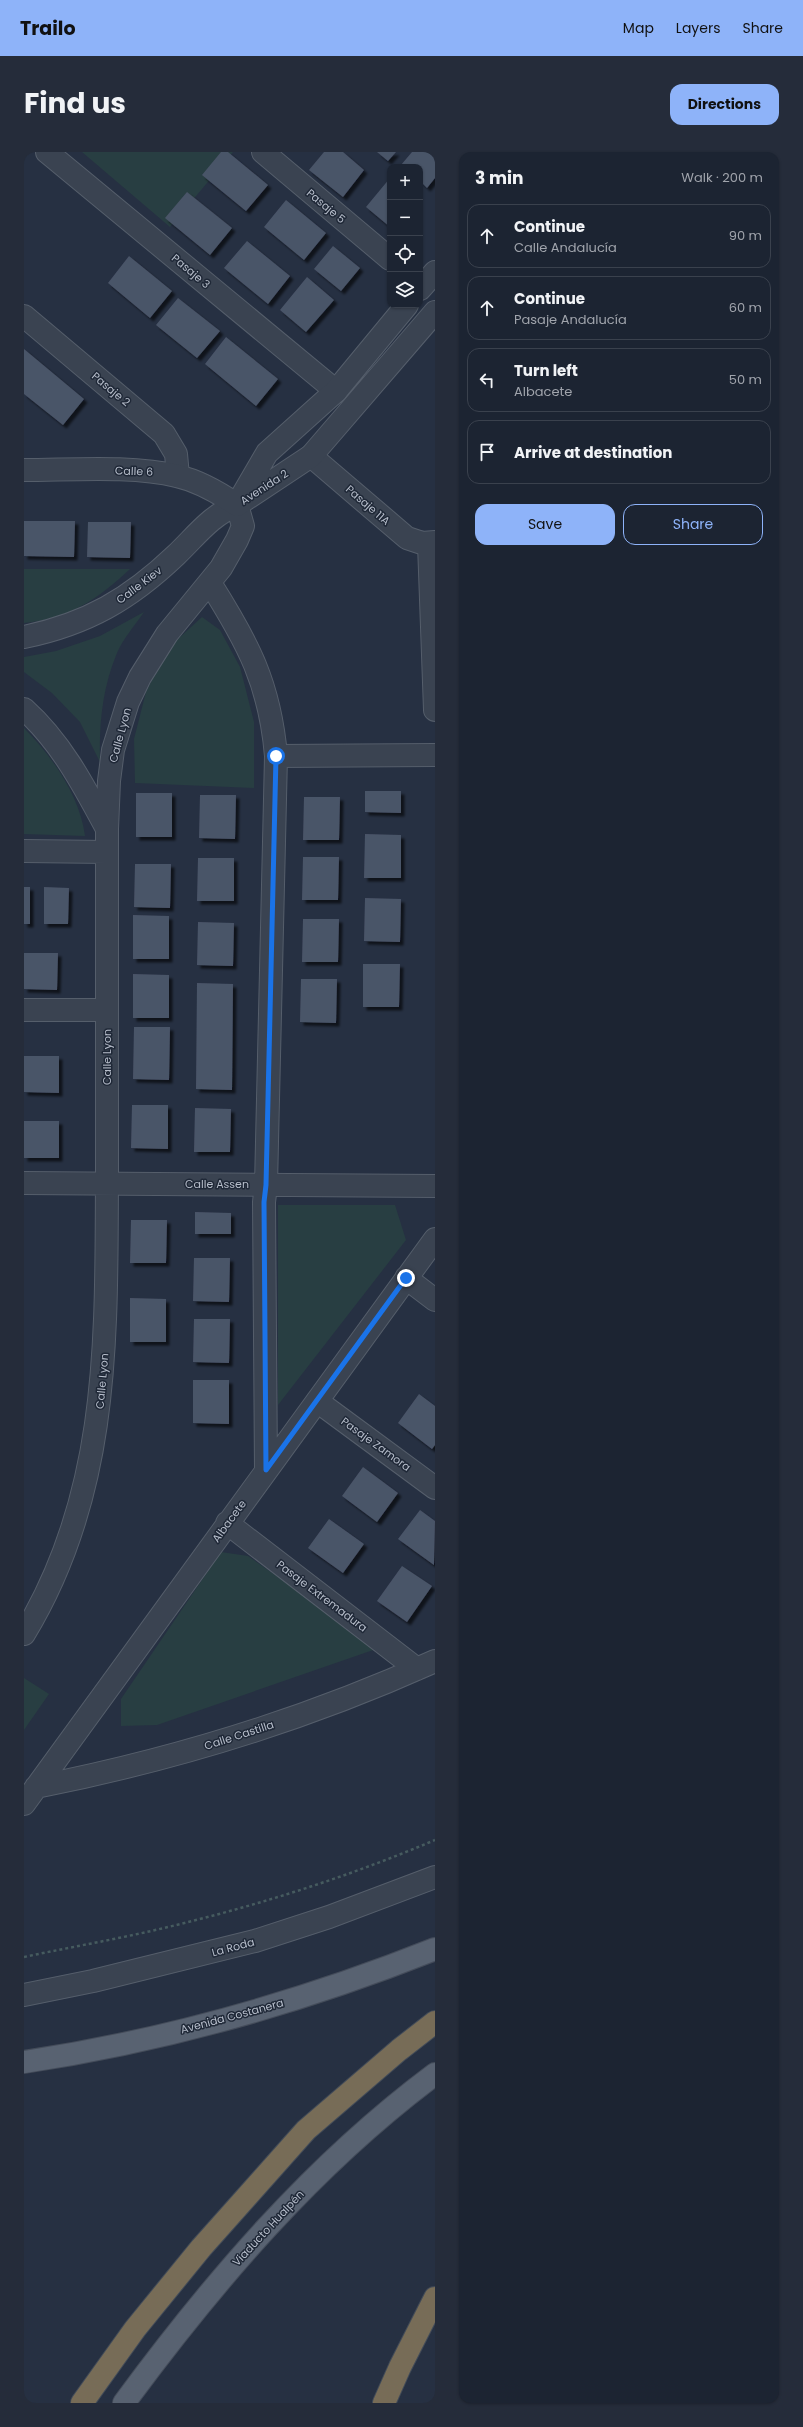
<!DOCTYPE html>
<meta charset="utf-8">
<style>
:root{--surface:#1c2432;--page:#252c3a;--text:#f1f3f6;--muted:#a0a4ac;--line:#3a414d;--accent:#8eb3f9}
body{margin:0;font-family:Poppins,sans-serif;background:var(--page);color:var(--text)}
.controls{position:absolute;right:12px;top:12px;display:grid;overflow:hidden;border-radius:8px;box-shadow:0 1px 3px #0004}
.controls button{width:36px;height:36px;display:grid;place-items:center;padding:0;border:0;border-bottom:1px solid var(--line);background:var(--surface);color:var(--text);font:20px sans-serif}
.stop{position:absolute;width:12px;height:12px;margin:-9px;border:3px solid #1a73e8;border-radius:50%;background:#fff}
.stop.end{background:#1a73e8;border-color:#fff;box-shadow:0 1px 4px #0008}
.list{margin:0;padding:0;list-style:none}
h2{display:flex;justify-content:space-between;align-items:center;height:52px;margin:0;padding:0 16px;font-size:17px}
h2 small{font-size:13px;font-weight:400;color:var(--muted)}
.list li{display:grid;grid-template-columns:26px 1fr auto;gap:12px;align-items:center;box-sizing:border-box;height:64px;margin:0 8px 8px;padding:0 8px;border:1px solid var(--line);border-radius:12px}
.list b{display:block;font-size:15px;white-space:nowrap}
.list p{margin:0;font-size:13px;white-space:nowrap;color:var(--muted)}
.list em{font-size:13px;font-style:normal;color:var(--muted)}
.actions{display:flex;gap:8px;padding:12px 16px}
.actions a{flex:1;padding:9px 0;border:1px solid var(--accent);border-radius:12px;text-align:center;font-size:14px;color:var(--accent)}
.actions .main{background:var(--accent);color:#111}
.icon{flex:none;width:22px;height:22px;fill:none;stroke:currentColor;stroke-width:2;stroke-linecap:round;stroke-linejoin:round}
.map{position:relative;flex:none;width:411px;height:2251px;overflow:hidden;border-radius:12px}
header{display:flex;align-items:center;gap:24px;box-sizing:border-box;height:56px;padding:0 20px;background:var(--accent);color:#111}
header strong{font-size:19px}
nav{display:flex;gap:22px;margin-inline-start:auto;font-size:14px}
.intro{display:flex;align-items:center;justify-content:space-between;box-sizing:border-box;height:96px;padding:0 24px}
h1{margin:0;font-size:28px}
.button{padding:10px 18px;border-radius:12px;background:var(--accent);color:#111;font-size:14px;font-weight:700}
main{display:flex;gap:24px;padding:0 24px}
aside{flex:1;background:var(--surface);border-radius:12px;box-shadow:0 1px 3px #0004}
.map>svg:first-child{display:block}
.green{fill:#283e42}
.building{fill:#4a5468;filter:url(#shadow)}
.lines{fill:none;stroke-linecap:round;stroke-linejoin:round}
.minor-casing{stroke:#555e6b;stroke-width:24}
.tertiary-casing{stroke:#555e6b;stroke-width:24}
.primary-casing{stroke:#444c5a;stroke-width:24}
.motorway-casing{stroke:#424b58;stroke-width:24}
.path{stroke:#465b5f;stroke-width:2.5;stroke-dasharray:3 3;stroke-linecap:butt}
.minor{stroke:#3a4351;stroke-width:22}
.tertiary{stroke:#3a4351;stroke-width:22}
.primary{stroke:#586271;stroke-width:22}
.motorway{stroke:#776c57;stroke-width:22}
.route{stroke:#1a73e8;stroke-width:5}
.labels{text-anchor:middle;dominant-baseline:central;stroke-width:3;stroke-linejoin:round;paint-order:stroke}
.street-label{font-size:11px;fill:#b7becb;stroke:#1f2837}
</style>
<header>
<strong>Trailo</strong>
<nav><a>Map</a><a>Layers</a><a>Share</a></nav>
</header>
<div class="intro"><h1>Find us</h1><a class="button">Directions</a></div>
<main>
<div class="map">
<svg width="411" height="2251" viewBox="0 0 411 2251">
<defs>
<filter id="shadow"><feDropShadow dx="3.5" dy="3.5" stdDeviation="1" flood-color="#0009"/></filter>
</defs>
<rect width="100%" height="100%" fill="#263042"/>
<path class="green" d="M58 0H209L146 75Z
M0 417H106C74 447 45 467 0 471Z
M120 460C111 473 99 487 93 501 78 537 75 572 76 610L56 570 28 541 0 520V505L32 499 76 484Z
M178 465 196 478 216 515 230 570V636L111 631 110 587 122 540 144 496Z
M0 576C28 604 56 644 61 684L0 682Z
M254 1053H371L382 1088 254 1253Z
M197 1400 224 1404 355 1496 133 1573 97 1574V1547Z
M0 1526 25 1542 0 1578Z"/>
<path class="building" d="M197 0H204L244 33 222 59 178 23Z
M300 0H319L340 18 319 45 285 18Z
M353 0H372L364 9Z
M388 0H404L411 6V26L403 36 396 29V15H379L377 13Z
M366 26V75L342 55Z
M163 40 208 76 186 103 141 66Z
M262 48 302 81 280 108 240 75Z
M223 89 266 124 244 152 200 116Z
M309 94 336 116 317 139 290 117Z
M105 104 148 139 126 166 84 131Z
M283 125 310 148 282 180 256 158Z
M154 146 196 179 173 206 132 173Z
M202 185 254 227 232 254 181 212Z
M0 197 60 247 39 273 0 242Z
M0 369H51L50 405 0 404Z
M64 370H107L106 406 63 405Z
M341 639H377V661L341 660Z
M112 641H148V685H112Z
M176 643H212L211 687 175 686Z
M280 645H316L315 688H279Z
M341 682 377 683V726H340Z
M279 705H315L314 748H278Z
M174 706H210V749H173Z
M111 712H147L146 756 110 755Z
M0 735H6V772H0Z
M20 735 45 736 44 772H20Z
M341 746 377 747 376 790 340 789Z
M109 763 145 764V807H109Z
M279 767H315L314 810H278Z
M174 770 210 771 209 814 173 813Z
M0 801H34L33 838 0 837Z
M339 812H376L375 855H339Z
M109 822 145 823V866H109Z
M277 827H313L312 871 276 870Z
M173 831 209 832 208 938 172 937Z
M110 875H146L145 928 109 927Z
M0 904H35V941L0 940Z
M108 953H144V997L107 996Z
M171 956 207 957 206 1000H170Z
M0 969H35V1006H0Z
M171 1060 207 1061V1082H171Z
M107 1068H143L142 1111H106Z
M170 1106H206L205 1150 169 1149Z
M106 1146 142 1147V1190H106Z
M170 1167H206L205 1211 169 1210Z
M169 1228H205V1272L169 1271Z
M395 1242 411 1254V1293L408 1297 374 1271Z
M339 1315 374 1341 353 1370 318 1344Z
M396 1358 411 1369 410 1413 374 1387Z
M305 1367 340 1392 319 1421 284 1396Z
M378 1414 408 1434 383 1470 353 1449Z"/>
<g class="lines">
<g class="minor-casing">
<path id="minor" d="M23 0 312 239
M239 0 366 107
M0 164 140 282 152 302 154 324
M287 304 383 386 398 391 411 390
M405 392 411 558
M186 431C224 491 246 532 252 604L242 1033 240 1050 242 1318
M0 485C63 472 106 447 152 403 172 384 187 363 213 353L219 374 213 388 197 416 143 482 116 525 104 550 89 598 85 629 83 677C82 792 84 908 83 1023 82 1183 87 1339 0 1482
M0 557C37 590 60 634 83 677
M252 604 411 603
M0 699 83 700
M0 858H83
M0 1031 411 1034
M382 1126 411 1148
M293 1249 411 1336
M203 1371 393 1517
M12 1635C149 1608 283 1567 411 1509
M0 1652 411 1087
M0 1843 69 1829 231 1789 305 1765 411 1725"/>
</g>
<g class="tertiary-casing">
<path id="tertiary" d="M396 137 411 120
M0 318C46 318 109 313 153 324 175 329 194 340 213 353
M215 349 243 301 312 239 383 153
M213 353 287 304 411 160"/>
</g>
<g class="primary-casing">
<path id="primary" d="M0 1910C140 1889 280 1849 411 1797
M100 2251C190 2129 289 2013 411 1922"/>
</g>
<g class="motorway-casing">
<path id="motorway" d="M58 2251 111 2177 177 2096 282 1978 375 1898 411 1870
M360 2251 376 2215 411 2146"/>
</g>
<path class="path" d="M0 1805C47 1795 94 1787 140 1776 232 1754 324 1725 411 1688"/>
<use href="#minor" class="minor"/>
<use href="#tertiary" class="tertiary"/>
<use href="#primary" class="primary"/>
<use href="#motorway" class="motorway"/>
</g>
<g class="lines">
<path class="route" d="M252 604 242 1033 240 1050 242 1318 382 1126"/>
</g>
<g class="labels">
<g class="street-label">
<text transform="translate(302 54) rotate(40)">Pasaje 5</text>
<text transform="translate(167 119) rotate(40)">Pasaje 3</text>
<text transform="translate(87 237) rotate(40)">Pasaje 2</text>
<text transform="translate(110 319) rotate(2)">Calle 6</text>
<text transform="translate(240 335) rotate(-33)">Avenida 2</text>
<text transform="translate(344 353) rotate(41)">Pasaje 11A</text>
<text transform="translate(115 433) rotate(-37)">Calle Kiev</text>
<text transform="translate(96 583) rotate(-75)">Calle Lyon</text>
<text transform="translate(83 905) rotate(-90)">Calle Lyon</text>
<text x="193" y="1032">Calle Assen</text>
<text transform="translate(78 1229) rotate(-85)">Calle Lyon</text>
<text transform="translate(352 1292) rotate(36)">Pasaje Zamora</text>
<text transform="translate(205 1369) rotate(-54)">Albacete</text>
<text transform="translate(298 1444) rotate(37)">Pasaje Extremadura</text>
<text transform="translate(215 1583) rotate(-18)">Calle Castilla</text>
<text transform="translate(209 1795) rotate(-15)">La Roda</text>
<text transform="translate(208 1864) rotate(-15)">Avenida Costanera</text>
<text transform="translate(244 2076) rotate(-47)">Viaducto Hualpén</text>
</g>
</g>
</svg>
<div class="controls">
<button>+</button>
<button>−</button>
<button><svg class="icon" aria-label="locate" viewBox="0 0 24 24"><circle cx="12" cy="12" r="6"/><path d="M12 2v4M12 18v4M2 12h4M18 12h4"/></svg></button>
<button><svg class="icon" aria-label="layers" viewBox="0 0 24 24"><path d="M12 4l9 5-9 5-9-5zM3 14l9 5 9-5"/></svg></button>
</div>
<div class="stop" style="left:252px;top:604px"></div>
<div class="stop end" style="left:382px;top:1126px"></div>
</div>
<aside>
<h2>3 min<small>Walk · 200 m</small></h2>
<ul class="list">
<li><svg class="icon" aria-label="ahead" viewBox="0 0 24 24"><path d="M12 20V5M6 11l6-6 6 6"/></svg><div><b>Continue</b><p>Calle Andalucía</p></div><em>90 m</em></li>
<li><svg class="icon" aria-label="ahead" viewBox="0 0 24 24"><path d="M12 20V5M6 11l6-6 6 6"/></svg><div><b>Continue</b><p>Pasaje Andalucía</p></div><em>60 m</em></li>
<li><svg class="icon" aria-label="left" viewBox="0 0 24 24"><path d="M17 20v-9H6M10 6l-5 5 5 5"/></svg><div><b>Turn left</b><p>Albacete</p></div><em>50 m</em></li>
<li><svg class="icon" aria-label="arrive" viewBox="0 0 24 24"><path d="M6 21V4h12l-3 4 3 4H6"/></svg><div><b>Arrive at destination</b></div></li>
</ul>
<div class="actions"><a class="main">Save</a><a>Share</a></div>
</aside>
</main>
